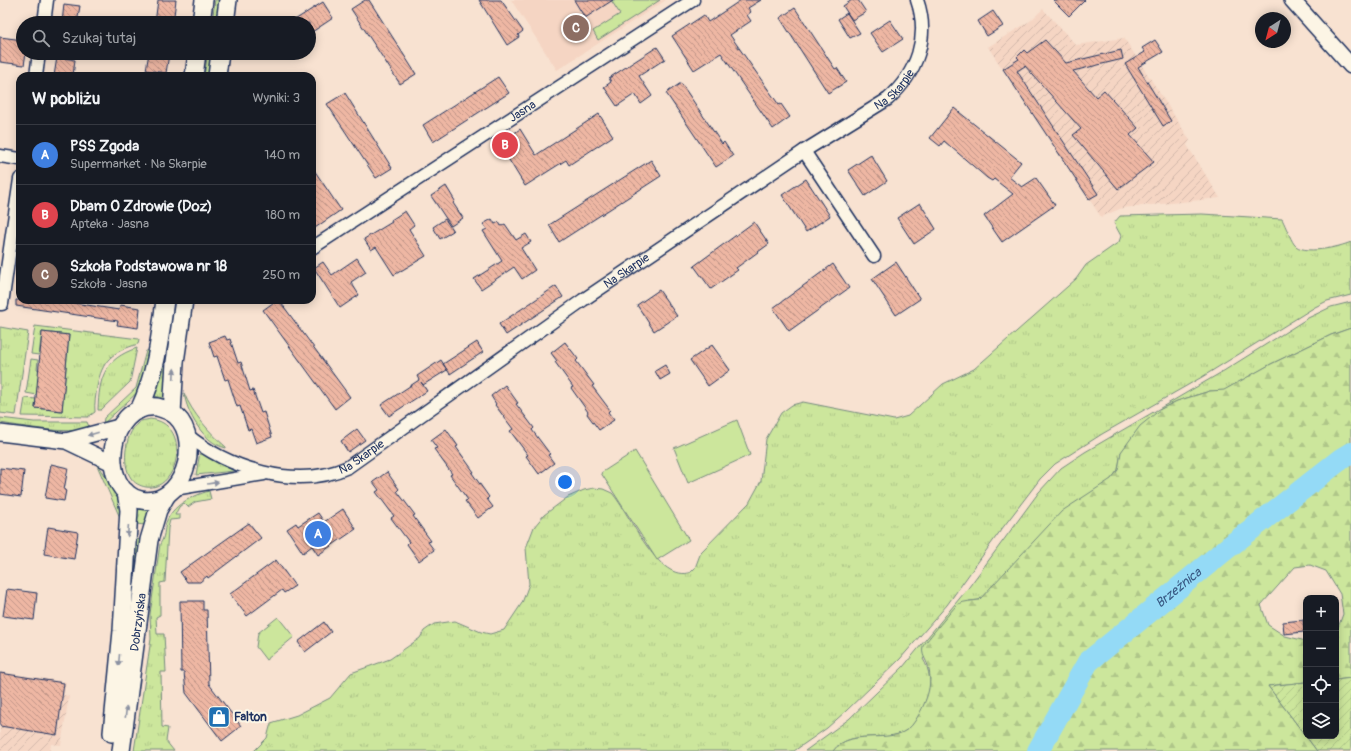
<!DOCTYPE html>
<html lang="pl">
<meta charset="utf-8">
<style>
:root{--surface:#171b24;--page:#20242c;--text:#f1f3f6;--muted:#9ea1a6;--line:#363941;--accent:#1a73e8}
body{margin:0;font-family:Pangolin,sans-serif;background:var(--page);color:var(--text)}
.controls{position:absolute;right:12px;bottom:12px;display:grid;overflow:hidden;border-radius:8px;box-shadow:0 2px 10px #0003}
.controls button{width:36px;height:36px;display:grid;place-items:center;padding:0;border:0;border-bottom:1px solid var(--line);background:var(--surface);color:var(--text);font:20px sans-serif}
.compass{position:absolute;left:1255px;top:12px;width:36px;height:36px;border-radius:50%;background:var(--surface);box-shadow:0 2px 10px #0003;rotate:216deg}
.you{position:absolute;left:565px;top:482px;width:14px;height:14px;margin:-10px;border:3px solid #fff;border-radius:50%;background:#1a73e8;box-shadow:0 0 0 6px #1a73e833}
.badge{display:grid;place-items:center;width:26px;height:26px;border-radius:50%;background:var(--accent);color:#fff;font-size:13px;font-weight:700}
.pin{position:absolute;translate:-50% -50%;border:2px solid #fff;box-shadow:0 1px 4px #0006}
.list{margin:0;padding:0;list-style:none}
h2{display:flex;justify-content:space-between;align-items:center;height:52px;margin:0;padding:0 16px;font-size:17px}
h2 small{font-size:13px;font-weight:400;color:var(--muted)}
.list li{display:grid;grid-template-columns:26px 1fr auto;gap:12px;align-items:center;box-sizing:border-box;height:60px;padding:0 16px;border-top:1px solid var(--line)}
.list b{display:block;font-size:15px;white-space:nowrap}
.list p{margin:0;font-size:13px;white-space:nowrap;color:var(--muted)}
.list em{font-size:13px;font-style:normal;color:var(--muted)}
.icon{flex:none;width:22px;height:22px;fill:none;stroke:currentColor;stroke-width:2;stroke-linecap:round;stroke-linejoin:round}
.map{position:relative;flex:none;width:1351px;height:751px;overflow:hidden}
.search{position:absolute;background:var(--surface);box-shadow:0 2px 10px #0003;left:16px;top:16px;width:300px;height:44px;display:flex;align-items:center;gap:10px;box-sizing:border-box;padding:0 14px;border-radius:22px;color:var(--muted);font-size:15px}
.panel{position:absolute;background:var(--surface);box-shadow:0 2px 10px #0003;left:16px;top:72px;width:300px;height:232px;border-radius:12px}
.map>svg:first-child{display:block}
.built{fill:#f5d5c3}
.industrial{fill:url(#industrial-furrows)}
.grass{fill:url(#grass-tufts);stroke:#748a7d}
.forest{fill:url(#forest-firs);stroke:#748a7d}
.park{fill:#cce69c;stroke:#748a7d}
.garden{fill:url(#garden-furrows);stroke:#748a7d}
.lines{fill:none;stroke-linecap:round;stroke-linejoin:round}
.river{stroke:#94daf6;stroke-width:22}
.building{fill:url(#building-back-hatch);stroke:#1b2f5e}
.minor-casing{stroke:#1b2f5e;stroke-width:15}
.tertiary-casing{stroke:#1b2f5e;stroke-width:18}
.secondary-casing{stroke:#1b2f5e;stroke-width:20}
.minor{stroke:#fcf5e5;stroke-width:12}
.tertiary{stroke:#fcf5e5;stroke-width:15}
.secondary{stroke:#fcf5e5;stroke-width:17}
.oneway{fill:#8c92a2}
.labels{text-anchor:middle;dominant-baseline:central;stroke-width:4;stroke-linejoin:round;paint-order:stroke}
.street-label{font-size:12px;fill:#1b2f5e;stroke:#fcf5e5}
.poi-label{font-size:12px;font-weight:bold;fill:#1b2f5e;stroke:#fcf5e5;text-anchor:start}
.water-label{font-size:13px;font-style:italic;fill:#395a84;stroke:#fcf5e5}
</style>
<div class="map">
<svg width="1351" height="751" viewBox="0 0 1351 751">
<defs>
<pattern id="industrial-furrows" width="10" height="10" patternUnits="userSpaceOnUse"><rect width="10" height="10" fill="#f5d5c3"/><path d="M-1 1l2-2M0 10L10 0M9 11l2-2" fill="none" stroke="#d1b7aa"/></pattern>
<pattern id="grass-tufts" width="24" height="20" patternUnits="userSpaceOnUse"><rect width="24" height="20" fill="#cce69c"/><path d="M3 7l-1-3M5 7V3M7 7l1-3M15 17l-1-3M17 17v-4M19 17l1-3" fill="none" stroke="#afc689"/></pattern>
<pattern id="forest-firs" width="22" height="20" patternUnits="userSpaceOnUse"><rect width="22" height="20" fill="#cce69c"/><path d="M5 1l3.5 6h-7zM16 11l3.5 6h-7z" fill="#afc689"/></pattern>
<pattern id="garden-furrows" width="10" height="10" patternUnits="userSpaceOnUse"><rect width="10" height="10" fill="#cce69c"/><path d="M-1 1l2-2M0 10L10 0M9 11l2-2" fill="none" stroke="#afc689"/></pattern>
<pattern id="building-back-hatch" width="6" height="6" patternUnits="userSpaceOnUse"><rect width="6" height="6" fill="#eeb7a3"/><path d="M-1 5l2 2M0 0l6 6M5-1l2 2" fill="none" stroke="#c09588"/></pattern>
</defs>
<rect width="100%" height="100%" fill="#f8e2d1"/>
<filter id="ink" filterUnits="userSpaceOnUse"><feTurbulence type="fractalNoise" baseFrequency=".025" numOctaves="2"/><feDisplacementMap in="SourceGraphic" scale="8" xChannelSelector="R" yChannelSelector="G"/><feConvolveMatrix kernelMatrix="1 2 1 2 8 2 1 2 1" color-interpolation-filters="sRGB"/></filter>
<g filter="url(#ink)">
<path class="built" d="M511 0H666L557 70Z"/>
<path class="industrial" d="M1043 9 1076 45 1124 38 1190 140 1187 145 1220 198 1122 208 1101 217 988 47 1030 21Z
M0 672 66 682 64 695 69 696 61 745 51 744 50 751H0Z"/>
<path class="grass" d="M215 0H220L217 23H212Z
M208 53H212L209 76H204Z
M1202 214 1282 219C1286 227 1290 238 1294 244 1302 256 1340 247 1351 242V295L1327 301 1315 307 1202 377 1102 434 1055 464 1040 479 1001 530 947 605 900 659 846 711 827 728 794 751H254L267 738 271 723 297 715 330 698 351 673 390 659 420 638 424 631 434 624 455 621 481 632 490 634 504 630 522 603 529 584 526 548 534 527 544 515 568 497 584 490 594 488 603 489 612 493C630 513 658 585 691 572L695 568 701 552 749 503 761 481 766 439 781 413 792 405 803 402 894 420 908 416 943 384 974 369 1076 279 1086 265 1119 242 1121 236 1114 223 1120 216Z
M172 300H176L170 345H166Z
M1351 302V328L1331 335 1271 364 1224 391H1210L1177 401 1161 409 1121 452 1118 470 1111 479 979 600 969 601 923 659C930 670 932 685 927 697 923 708 918 722 908 729 887 746 852 726 833 751H805L849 719 903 667 969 587 1039 492 1061 468 1085 452 1222 372 1308 318 1331 307Z
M35 326 139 339 138 344C112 352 102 360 97 387 96 395 94 403 95 412L88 417 22 416 25 398 36 399 35 408 62 411 69 335 42 332 39 355 31 354Z
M0 327 28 332 16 415 0 413Z
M137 348 130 382 101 410H98C99 378 104 359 137 348Z
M146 351H150L140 390 103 424 104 418 136 388Z
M166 352 169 353 166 399 155 396Z
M31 359 38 360 37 369 40 370 37 395 26 393Z
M184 393C192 413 210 433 226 447V448C203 443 187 413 184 393Z
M0 418 34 422H87L90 429C63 434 27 427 0 423Z
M150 419C193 423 179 492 146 487 140 486 134 483 131 478 121 464 125 430 141 421 144 420 148 420 150 419Z
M200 452 234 471 196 475Z
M96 463C101 466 120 501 121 507 121 511 121 516 121 520Z
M209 491 211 499 195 502 188 507 184 503 179 507 175 515H180V519L170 520 168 528 165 582 160 583V615L156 617 157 634H164L166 672H161L162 727 168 728 166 741 174 751H134L151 639 150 614 160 544C165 537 164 530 166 523 172 505 192 496 209 491Z
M137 508 150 509 145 525 136 524Z
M135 539 142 540 132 604Z"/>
<path class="forest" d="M1351 328V678L1336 680V633L1343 614 1340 594 1326 571 1310 565 1295 567 1261 605 1268 625 1285 636 1306 641V682L1268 686 1317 751H833C853 724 898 750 915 721 925 705 934 685 928 666 926 659 921 655 923 646 925 643 955 606 958 604 965 601 972 601 979 600L1062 511 1111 479 1118 470 1121 452 1140 426 1161 409 1177 401 1210 391 1224 390 1271 364 1331 335Z"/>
<path class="park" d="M611 0H660L598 40 593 31 620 14Z
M737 420 750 455 688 483 674 448Z
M635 451 689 540 657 560 601 473Z
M278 617 294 637 266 660 256 647 258 633Z"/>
<path class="garden" d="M1351 678V751H1317L1268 686 1306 682V736H1336V680Z"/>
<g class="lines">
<path class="river" id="s1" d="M1038 751 1088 662 1225 550 1341 459 1351 453"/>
</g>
<path class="building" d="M158 0H176L173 23H155Z
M365 0H369L416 74 400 84 351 9Z
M479 0H501L523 31 518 35 519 37 507 45Z
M574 0H613L585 18Z
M741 0H761L748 8 751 12 747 15 751 21 730 35 779 105 781 104 790 117 773 129 721 53 694 70 672 36 704 15 708 22Z
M852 0H858L866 12 852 20 843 6Z
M1053 0H1085L1069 16Z
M323 2 333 18 309 34V23H290Z
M64 4 80 6 77 23H62Z
M795 8 835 69 837 68 846 82 828 93 780 18Z
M993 11 1003 26 987 36 978 21Z
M847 13 860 33 850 38 838 19Z
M890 20 903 39 883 52 870 33Z
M0 37 23 40V53H26L24 65 0 62Z
M1045 40 1066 63 1121 50 1123 59 1073 71 1096 97 1104 90 1138 128 1130 135 1154 162 1118 189 1073 135 1081 129 1025 66 1017 71 1098 194 1089 199 1003 69 1019 59 1017 57 1024 50 1027 53Z
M1155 40 1163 52 1138 67 1171 121 1163 126 1125 64 1145 52 1142 48Z
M657 47 665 59 639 76 652 96 641 104 635 94 617 106 604 87 611 82 609 78Z
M149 53 169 54 166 73 146 70Z
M57 57 75 60 73 76H54Z
M498 77 509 93 433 142 423 125Z
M681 83 722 144 724 142 733 156 716 167 666 93Z
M345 93 392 168 376 178 327 104Z
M954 108 1021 162 1009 177 1022 187 1036 178 1055 205 1002 242 984 216 1013 194 994 179 992 181 987 178 944 141 940 146 930 138Z
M599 114 613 136 569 165 566 160 525 186 501 147 502 142 520 129 536 155Z
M871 155 887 181 865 196 848 170Z
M651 160 661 176 559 242 549 225Z
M312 167 341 210 312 230Z
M806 179 830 216 806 232 782 195Z
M446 186 455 201 453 203 463 218 451 226 431 196Z
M920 203 936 229 914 244 897 218Z
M405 211 414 225 409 229 426 256 394 275 376 247 371 250 364 239 392 222 391 220Z
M445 219 453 231 440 239 433 227Z
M492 219 495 224 499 222 501 226 505 224 516 240 526 234 531 242 521 248 535 270 522 279 514 267 481 289 474 279 502 261 483 231 487 229 483 224Z
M754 222 769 244 736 268 738 270 711 289 694 266Z
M357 258 366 272 351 282 359 295 340 308 314 268 323 262 332 275Z
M896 262 920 299 896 315 872 279Z
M833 264 849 288 789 331 773 308Z
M556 286 563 297 506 335 499 324Z
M659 290 677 316 654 331 637 305Z
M16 300H55L119 310 120 305 140 308 138 328 117 325 118 321 16 306Z
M277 300H279L350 397 335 409 263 310Z
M42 332 69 335 62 411 35 408Z
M225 336 227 340 230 339 238 363 241 362 250 391 253 390 261 413 264 412 272 437 256 443 251 429 248 430 240 406 237 407 228 379 225 380 217 356 214 357 209 342Z
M477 342 483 352 450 374 443 364Z
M565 342 578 359 576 361 594 385 592 386 610 410 608 412 614 420 599 430 587 414 588 412 571 388 573 387 555 362 557 361 551 353Z
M712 345 730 370 708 386 690 360Z
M441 360 447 370 423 385 421 382 427 391 389 416 381 405 419 380 417 376Z
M665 365 670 374 660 380 655 371Z
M505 385 518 403 516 404 534 428 532 430 550 454 548 455 554 463 539 474 526 456 528 455 510 431 513 429 495 405 496 404 491 396Z
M357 429 365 440 348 452 341 441Z
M446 429 458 446 456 447 474 472 472 473 489 497 487 499 493 507 478 518 465 501 468 500 450 475 452 474 434 449 437 448 431 440Z
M51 464 68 468 64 490H66L64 501 45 498Z
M0 468 24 471 21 497 0 494Z
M387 472 399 489 397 491 415 515 413 516 431 541 428 542 434 550 419 561 407 544 409 542 391 518 394 516 376 492 379 490 373 482Z
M343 509 356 529 318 555 312 546 303 553 287 529 296 523 298 526 318 513 324 522Z
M249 523 261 538 208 578 207 576 200 582H187L180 572Z
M48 527 78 532 74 559 44 554Z
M276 560 295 586 284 593 282 590 247 616 230 594Z
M7 589 37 593 34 620 3 616Z
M180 601H203V610H207L209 684 241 726 222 741 186 693 184 672H181Z
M1303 620 1304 632 1284 634 1283 622Z
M324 622 331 632 305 652 298 642Z
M0 673 64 683 57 735 0 726Z"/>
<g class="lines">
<g class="minor-casing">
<g id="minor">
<path d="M44 23 47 0"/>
<path d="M36 76 39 53"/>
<path d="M804 151 874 256"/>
<path d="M0 156 20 159"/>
<path id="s2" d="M312 248 693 0"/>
<path d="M0 304H2L20 179"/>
<path id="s3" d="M186 434C227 468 296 491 348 467L583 300 804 151 888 99C917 73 930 37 917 0"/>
<path d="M174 489 264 474"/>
</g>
</g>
<g class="tertiary-casing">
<path id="tertiary" d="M1292 0 1351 66
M0 433 66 441 114 464
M66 441 119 427"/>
</g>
<g class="secondary-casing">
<g id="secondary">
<path d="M201 23 204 0"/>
<path d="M225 23 228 0"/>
<path d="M194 76 197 53"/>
<path d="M217 76 220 53"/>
<path d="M157 407C164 409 171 411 176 416 203 441 183 508 141 500 97 491 106 402 157 407Z"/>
<path d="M139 410C156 375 160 338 165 300"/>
<path d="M172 413 175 362 184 300"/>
<path d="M112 733 122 631 128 526 129 510 126 492"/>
<path id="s4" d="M121 751 149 540 158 510 166 496"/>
</g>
</g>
<use href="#minor" class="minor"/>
<use href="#tertiary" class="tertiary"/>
<use href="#secondary" class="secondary"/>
</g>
<defs><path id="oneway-solid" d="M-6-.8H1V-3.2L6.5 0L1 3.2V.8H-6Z"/></defs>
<g class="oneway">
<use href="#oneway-solid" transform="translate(174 374) rotate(-87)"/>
<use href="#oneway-solid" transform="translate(93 434) rotate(164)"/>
<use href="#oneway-solid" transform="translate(213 483) rotate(-9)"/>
<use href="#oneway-solid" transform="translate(128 531) rotate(94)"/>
<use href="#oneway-solid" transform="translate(119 660) rotate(95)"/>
<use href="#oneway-solid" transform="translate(126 712) rotate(-83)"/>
</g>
</g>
<defs>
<g id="shop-square" transform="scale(1.15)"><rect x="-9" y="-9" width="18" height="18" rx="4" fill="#1f6fb2" stroke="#fcf5e5"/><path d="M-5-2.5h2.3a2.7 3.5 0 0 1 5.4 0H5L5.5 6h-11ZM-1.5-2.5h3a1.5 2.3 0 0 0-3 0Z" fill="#fff"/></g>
</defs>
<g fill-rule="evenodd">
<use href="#shop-square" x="219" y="717"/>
</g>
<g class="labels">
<g class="street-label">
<text stroke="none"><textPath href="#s3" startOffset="838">Na Skarpie</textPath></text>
<text stroke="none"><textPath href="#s2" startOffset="251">Jasna</textPath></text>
<text stroke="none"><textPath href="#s3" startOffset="514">Na Skarpie</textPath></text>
<text stroke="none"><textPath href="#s3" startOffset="190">Na Skarpie</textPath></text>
<text stroke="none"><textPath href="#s4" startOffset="130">Dobrzyńska</textPath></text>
</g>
<g class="poi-label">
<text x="234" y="717">Falton</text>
</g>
<g class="water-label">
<text stroke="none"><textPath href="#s1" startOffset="219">Brzeźnica</textPath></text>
</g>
</g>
</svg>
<div class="controls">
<button>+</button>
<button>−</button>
<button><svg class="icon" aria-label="locate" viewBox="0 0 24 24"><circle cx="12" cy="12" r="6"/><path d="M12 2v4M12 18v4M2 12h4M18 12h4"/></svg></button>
<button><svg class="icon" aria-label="layers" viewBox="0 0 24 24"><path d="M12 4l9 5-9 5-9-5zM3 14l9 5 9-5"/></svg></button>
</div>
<svg class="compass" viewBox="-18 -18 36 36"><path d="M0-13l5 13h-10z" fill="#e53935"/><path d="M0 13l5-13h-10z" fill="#9ea1a6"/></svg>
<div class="you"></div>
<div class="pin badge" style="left:318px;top:534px;background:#3f7fe0">A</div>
<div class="pin badge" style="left:505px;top:145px;background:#e0444e">B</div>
<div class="pin badge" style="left:576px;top:28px;background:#8d6e63">C</div>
<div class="search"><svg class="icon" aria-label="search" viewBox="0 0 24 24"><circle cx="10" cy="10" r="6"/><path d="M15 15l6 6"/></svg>Szukaj tutaj</div>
<section class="panel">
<h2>W pobliżu<small>Wyniki: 3</small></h2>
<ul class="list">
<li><span class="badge" style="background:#3f7fe0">A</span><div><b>PSS Zgoda</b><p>Supermarket · Na Skarpie</p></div><em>140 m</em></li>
<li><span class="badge" style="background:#e0444e">B</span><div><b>Dbam O Zdrowie (Doz)</b><p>Apteka · Jasna</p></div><em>180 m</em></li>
<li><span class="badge" style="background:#8d6e63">C</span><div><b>Szkoła Podstawowa nr 18</b><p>Szkoła · Jasna</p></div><em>250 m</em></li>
</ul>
</section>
</div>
